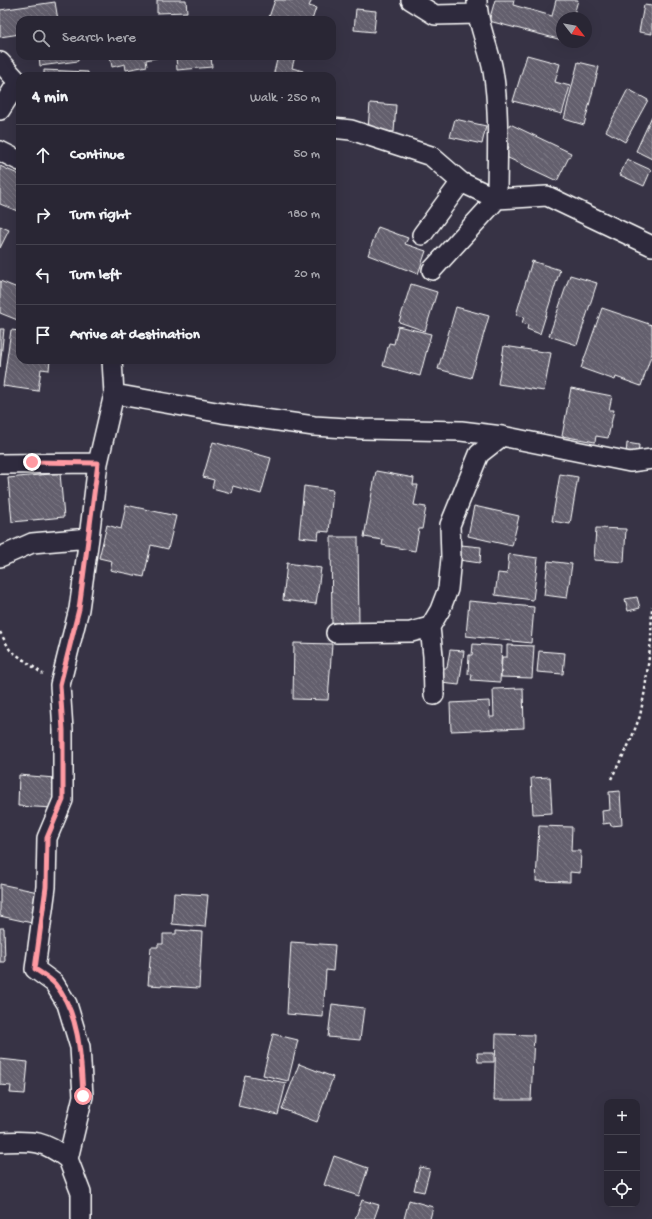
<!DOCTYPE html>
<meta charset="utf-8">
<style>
:root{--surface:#292634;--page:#353240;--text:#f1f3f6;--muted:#a5a5ac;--line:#45434f}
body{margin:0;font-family:"Gochi Hand",sans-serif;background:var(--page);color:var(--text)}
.controls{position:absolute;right:12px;bottom:12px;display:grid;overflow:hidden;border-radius:8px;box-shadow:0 4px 16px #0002}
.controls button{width:36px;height:36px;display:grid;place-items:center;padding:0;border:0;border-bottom:1px solid var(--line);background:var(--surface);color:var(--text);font:20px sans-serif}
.compass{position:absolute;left:556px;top:12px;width:36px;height:36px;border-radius:50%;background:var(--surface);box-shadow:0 4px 16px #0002;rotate:121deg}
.stop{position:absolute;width:12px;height:12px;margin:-9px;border:3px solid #ff9aa2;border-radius:50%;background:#fff}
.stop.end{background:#ff9aa2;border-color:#fff;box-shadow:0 1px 4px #0008}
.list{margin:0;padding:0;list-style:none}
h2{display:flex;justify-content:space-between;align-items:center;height:52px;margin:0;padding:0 16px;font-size:17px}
h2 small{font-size:13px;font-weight:400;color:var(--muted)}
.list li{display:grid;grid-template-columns:26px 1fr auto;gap:12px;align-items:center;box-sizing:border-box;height:60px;padding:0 16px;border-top:1px solid var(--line)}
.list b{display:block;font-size:15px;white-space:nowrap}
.list em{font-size:13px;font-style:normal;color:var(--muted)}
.icon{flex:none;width:22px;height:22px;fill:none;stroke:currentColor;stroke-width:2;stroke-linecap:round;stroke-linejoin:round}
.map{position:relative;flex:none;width:652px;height:1219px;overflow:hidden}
.search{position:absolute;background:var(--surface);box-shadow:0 4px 16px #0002;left:16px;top:16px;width:320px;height:44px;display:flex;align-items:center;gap:10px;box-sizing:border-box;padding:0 14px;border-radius:12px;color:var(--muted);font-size:15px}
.panel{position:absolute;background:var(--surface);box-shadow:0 4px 16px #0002;left:16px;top:72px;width:320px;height:292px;border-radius:12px}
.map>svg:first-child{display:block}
.building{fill:url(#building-back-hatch);stroke:#fff}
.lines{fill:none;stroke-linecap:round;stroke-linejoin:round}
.street-casing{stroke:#fff;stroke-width:22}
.path{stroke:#fff;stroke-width:2.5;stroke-dasharray:3 3;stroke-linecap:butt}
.street{stroke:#2f2a3d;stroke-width:19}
.route{stroke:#ff9aa2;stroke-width:5}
</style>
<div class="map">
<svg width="652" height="1219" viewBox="0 0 652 1219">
<defs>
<pattern id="building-back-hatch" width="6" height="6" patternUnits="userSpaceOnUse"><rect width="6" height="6" fill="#635f6d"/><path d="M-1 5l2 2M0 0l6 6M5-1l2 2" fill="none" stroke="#7a7783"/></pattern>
</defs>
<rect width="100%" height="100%" fill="#373345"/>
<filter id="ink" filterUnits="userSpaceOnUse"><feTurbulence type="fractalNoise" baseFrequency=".025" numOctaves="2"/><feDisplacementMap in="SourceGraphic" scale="8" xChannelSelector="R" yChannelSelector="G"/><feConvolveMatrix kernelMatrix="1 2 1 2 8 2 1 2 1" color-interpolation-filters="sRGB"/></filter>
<g filter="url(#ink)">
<path class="building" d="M157 0H186L187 12 157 13Z
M275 0H312L309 6 316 8 312 20H268Z
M495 0H514L513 5 552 16 556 0H578L573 18H562V40L489 21Z
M55 2 58 20H20V34L0 37V10Z
M644 5 652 6V34L639 32Z
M356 9 376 11 374 32 354 30Z
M527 55 560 64 555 82 570 86 562 114 513 101Z
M39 56H78V61L40 66Z
M110 56H165L146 60 147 66 126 70 125 64 112 67Z
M176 56H211L212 67 177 70Z
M278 56H295L292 68 303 71 302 76H273Z
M578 62 599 67 584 125 564 119Z
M44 70 88 72V76H44Z
M628 89 648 100 625 142 606 131Z
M370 103 396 105 394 132 368 129Z
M652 116V159L636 151Z
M455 119 486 126 482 144 450 137Z
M510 124 571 153 557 181 504 156 509 147 500 143Z
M627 159 651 170 644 186 620 175Z
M0 166 20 175V212L0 204Z
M0 226 9 230 0 248Z
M378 227 408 238 405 244 426 251 418 274 368 255Z
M532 261 560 270 540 334 527 329 528 325 522 323 524 317 516 315Z
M570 275 597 283 577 345 549 336Z
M0 281 20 289V321L0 313Z
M411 284 437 292 425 331 399 322Z
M456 307 489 316 471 378 438 369Z
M602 308 652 325V353L641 386 616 377 615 380 581 368Z
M398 326 431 334 420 376 383 366 389 343 394 344Z
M0 329H4L0 367Z
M11 330 20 331V360H50L49 370 41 369 38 391 3 386Z
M504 346 551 353 544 391 498 384Z
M571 388 612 396 609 410H614L608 438 596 436 595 442 562 436Z
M213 442 271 458 261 494 233 486 231 493 212 488 214 480 203 477Z
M627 443 639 445 638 456 626 454Z
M376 471 414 478 413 485H418L414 505 426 507 422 529H419L415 551 382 545 383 540 364 537Z
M60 473 64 517 12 522 8 478Z
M560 474 578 477 570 524 552 521Z
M304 486 333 490 329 532 319 531 318 539 299 537Z
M126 505 176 516 168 549 151 545 144 577 110 570 112 561 99 558 107 525 121 529Z
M474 506 519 516 512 546 468 536Z
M596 528 626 529 624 562 594 560Z
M331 537H358L359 626 332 627Z
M461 545 481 547 480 563 459 560Z
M509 554 538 558 533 600 495 595 498 573 507 574Z
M548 561 572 564 567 598 544 595Z
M287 563 321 568 316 604 283 600Z
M637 597 640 608 628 611 625 599Z
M469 601 534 607 531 643 466 636Z
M294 643 332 644 328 700 293 699Z
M473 644 502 646 500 682 471 680 472 675 468 674 469 655H472Z
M507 645 534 646 532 678 501 677 502 657H507Z
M450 650 464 651 459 685 441 683 443 668H447Z
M539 651 565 653 563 674 537 672Z
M523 688 524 728 451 731 450 703 489 701 490 717H494L493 689Z
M19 775 55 778 53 808 18 806Z
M550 777 552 813 533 814 531 778Z
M620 791 622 825 611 826 610 823 603 824 602 811 610 810 609 792Z
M539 826 572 827 571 851H581L580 873 570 872V882L536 881Z
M0 884 38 892 32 923 0 916Z
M174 893 208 895 205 927 172 924Z
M0 928H4L5 962H0Z
M176 930 202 932 199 988 148 985 151 947H158V944H163V934H176Z
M291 942 335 945 333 971 326 970 323 1017 287 1014Z
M332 1004 364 1008 360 1040 328 1037Z
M273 1034 298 1040 288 1081 263 1075Z
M496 1034 534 1035 531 1100H494Z
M477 1053H494V1062H478Z
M0 1059 28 1062 25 1094 10 1093 11 1086 0 1085Z
M299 1064 333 1077 317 1122 282 1109Z
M245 1075 286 1083 278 1115 238 1106Z
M334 1156 368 1168 359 1196 324 1185Z
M420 1167 430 1169 424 1192 414 1190Z
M362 1200 379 1205 374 1219H355Z
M409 1200 433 1207 430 1219H404Z"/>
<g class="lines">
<g class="street-casing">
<path id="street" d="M411 0 435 15 477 14
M0 62 20 84
M0 110 18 82
M332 128 351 130 431 156 461 182 497 199 547 196 652 246
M0 151 20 161
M422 235 461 182
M432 270 497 199C497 156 500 113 493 71 489 47 477 25 477 0
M114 394 222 413 314 426 363 429 461 431 502 436 630 462 652 459
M0 464 98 463
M0 557 32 543 89 538 98 463 114 394 112 360
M430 627 433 656 434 695
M336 633 411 632 430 627 440 610 448 589 451 558 450 525 479 454 502 436
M0 1142C33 1141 41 1139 68 1159
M81 1219V1193L68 1159 83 1096 80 1047 67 1004 54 983 35 969 46 887 47 838 63 800V730L60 685 79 609 89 538"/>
</g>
<path class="path" d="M0 632 10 650 43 674
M611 779 630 742 640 716 645 690 651 640 652 606"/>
<use href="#street" class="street"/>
</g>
</g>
<g class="lines" filter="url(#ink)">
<path class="route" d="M32 462 98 463 79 609 60 685 63 730V800L47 838 46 887 35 969C41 973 50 978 55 984 80 1014 81 1058 83 1096"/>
</g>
</svg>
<div class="controls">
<button>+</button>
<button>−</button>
<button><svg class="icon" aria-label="locate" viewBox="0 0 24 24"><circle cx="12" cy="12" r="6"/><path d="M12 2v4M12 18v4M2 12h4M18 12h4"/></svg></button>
</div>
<svg class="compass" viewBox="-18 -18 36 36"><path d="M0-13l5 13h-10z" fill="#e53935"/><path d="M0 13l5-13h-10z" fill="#a5a5ac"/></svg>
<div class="stop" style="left:83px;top:1096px"></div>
<div class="stop end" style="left:32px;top:462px"></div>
<div class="search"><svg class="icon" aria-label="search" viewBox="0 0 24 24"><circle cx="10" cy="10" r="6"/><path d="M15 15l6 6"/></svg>Search here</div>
<section class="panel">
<h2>4 min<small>Walk · 250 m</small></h2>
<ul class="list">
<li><svg class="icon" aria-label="ahead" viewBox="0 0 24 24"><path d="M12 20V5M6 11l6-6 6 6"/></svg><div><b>Continue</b></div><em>50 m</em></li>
<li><svg class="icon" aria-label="right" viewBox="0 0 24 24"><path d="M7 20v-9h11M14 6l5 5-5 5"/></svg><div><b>Turn right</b></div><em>180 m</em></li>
<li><svg class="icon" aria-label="left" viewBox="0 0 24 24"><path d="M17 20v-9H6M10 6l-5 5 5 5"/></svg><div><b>Turn left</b></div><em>20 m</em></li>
<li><svg class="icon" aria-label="arrive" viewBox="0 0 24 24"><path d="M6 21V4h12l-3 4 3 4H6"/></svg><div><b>Arrive at destination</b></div></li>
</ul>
</section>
</div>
